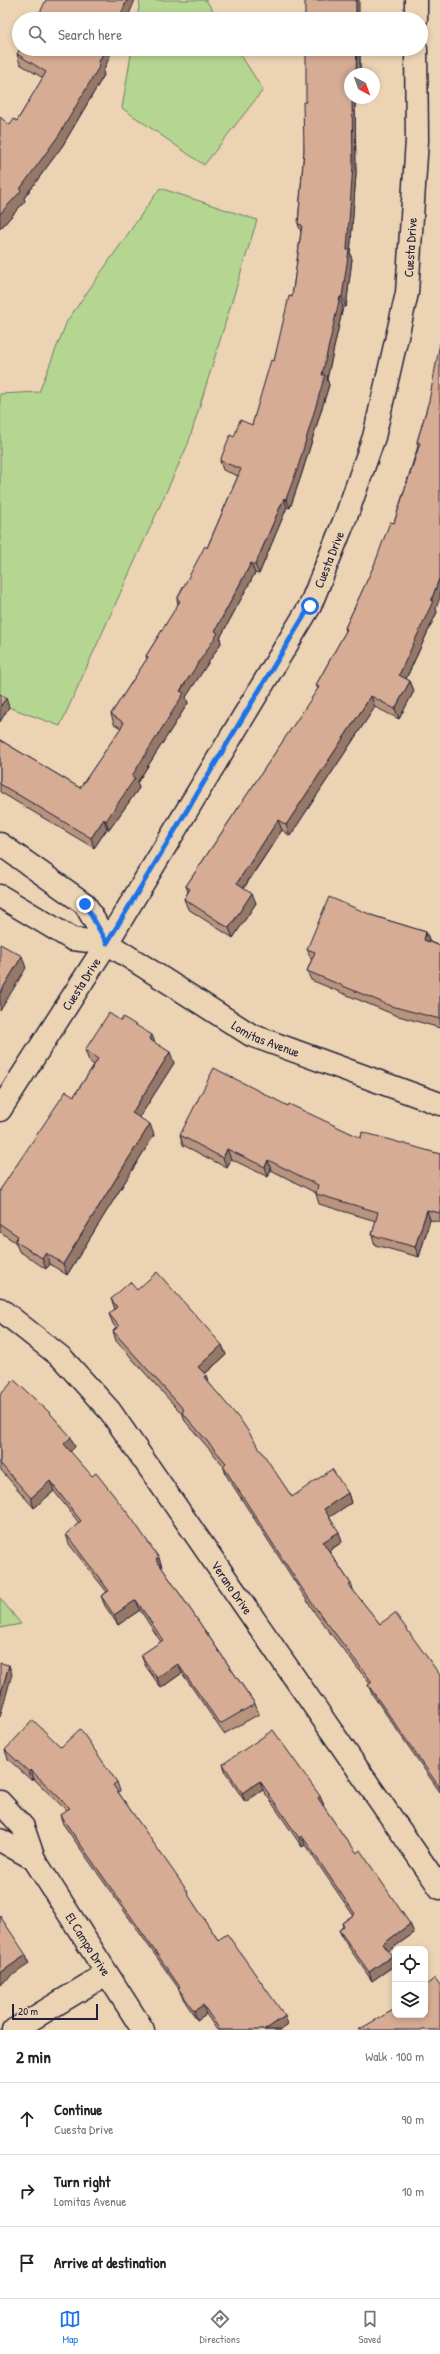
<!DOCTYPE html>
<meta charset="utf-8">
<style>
:root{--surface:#fff;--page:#f6f6f6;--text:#222;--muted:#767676;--line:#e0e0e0;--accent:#1a73e8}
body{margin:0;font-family:"Patrick Hand",sans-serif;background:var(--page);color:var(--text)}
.controls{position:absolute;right:12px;bottom:12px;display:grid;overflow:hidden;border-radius:8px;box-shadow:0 2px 6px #0003}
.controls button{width:36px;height:36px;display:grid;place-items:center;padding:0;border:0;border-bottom:1px solid var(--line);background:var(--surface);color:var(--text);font:20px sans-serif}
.compass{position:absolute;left:344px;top:68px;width:36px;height:36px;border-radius:50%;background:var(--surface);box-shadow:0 2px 6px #0003;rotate:139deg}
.scale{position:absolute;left:12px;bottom:10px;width:86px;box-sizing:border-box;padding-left:4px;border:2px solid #22223b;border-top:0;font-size:11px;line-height:14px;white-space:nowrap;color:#22223b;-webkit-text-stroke:3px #ecd3b4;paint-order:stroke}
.stop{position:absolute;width:12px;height:12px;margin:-9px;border:3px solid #1a73e8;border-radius:50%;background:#fff}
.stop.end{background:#1a73e8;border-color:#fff;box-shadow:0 1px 4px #0008}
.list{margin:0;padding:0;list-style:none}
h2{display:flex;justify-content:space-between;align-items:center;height:52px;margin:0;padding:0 16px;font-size:17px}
h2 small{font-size:13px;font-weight:400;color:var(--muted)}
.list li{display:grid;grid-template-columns:26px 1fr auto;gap:12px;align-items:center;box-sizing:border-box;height:72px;padding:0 16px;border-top:1px solid var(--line)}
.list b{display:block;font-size:15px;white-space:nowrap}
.list p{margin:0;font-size:13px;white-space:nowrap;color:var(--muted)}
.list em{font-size:13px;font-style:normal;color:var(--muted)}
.icon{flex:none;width:22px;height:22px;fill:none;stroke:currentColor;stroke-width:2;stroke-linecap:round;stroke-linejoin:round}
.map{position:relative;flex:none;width:440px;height:2030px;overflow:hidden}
.search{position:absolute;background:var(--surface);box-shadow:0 2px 6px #0003;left:12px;right:12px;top:12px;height:44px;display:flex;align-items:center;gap:10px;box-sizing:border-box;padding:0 14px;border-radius:22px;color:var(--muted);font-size:15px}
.sheet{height:268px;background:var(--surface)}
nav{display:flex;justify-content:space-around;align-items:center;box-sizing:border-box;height:56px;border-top:1px solid var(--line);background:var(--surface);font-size:11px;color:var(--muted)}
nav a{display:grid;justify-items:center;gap:2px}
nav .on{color:var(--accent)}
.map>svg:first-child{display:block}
.green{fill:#b4d690;stroke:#6b7c66}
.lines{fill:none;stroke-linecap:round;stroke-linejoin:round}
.street-casing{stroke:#22223b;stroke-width:25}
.street{stroke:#ecd3b4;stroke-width:22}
.wall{fill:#b8947f;stroke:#22223b}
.shaded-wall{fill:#967868;stroke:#22223b}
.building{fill:#d6ac94;stroke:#22223b}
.route{stroke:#1a73e8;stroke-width:5}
.labels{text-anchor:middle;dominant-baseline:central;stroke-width:4;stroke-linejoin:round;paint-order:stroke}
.street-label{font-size:13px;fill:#22223b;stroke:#ecd3b4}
</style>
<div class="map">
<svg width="440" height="2030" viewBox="0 0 440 2030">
<rect width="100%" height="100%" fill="#ecd3b4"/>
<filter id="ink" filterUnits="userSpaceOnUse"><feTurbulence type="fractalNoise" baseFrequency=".025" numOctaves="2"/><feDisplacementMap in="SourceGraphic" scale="8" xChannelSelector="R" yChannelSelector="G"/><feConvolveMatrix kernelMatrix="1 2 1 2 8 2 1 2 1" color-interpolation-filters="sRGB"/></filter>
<g filter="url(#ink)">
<path class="green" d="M140 0H206L218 19H137Z
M132 49H237L263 90 204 165 122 108Z
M160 188 257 220 188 444 60 726 0 704V394L39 392 67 321Z
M0 1598 21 1624 0 1628Z"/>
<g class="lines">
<g class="street-casing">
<g id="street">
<path d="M416 0V19"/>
<path d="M0 844 85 904 107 943"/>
<path id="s1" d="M0 896 72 939 107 943 251 1035 440 1104"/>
<path id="s2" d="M0 1110 107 943 310 606 347 514 374 437 407 293 417 140 416 49"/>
<path id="s3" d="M0 1309 62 1358 110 1411 440 1888"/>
<path id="s4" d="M0 1802 23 1827 34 1859 143 2030"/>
<path d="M0 1840 34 1859"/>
<path d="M14 2030 106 1974"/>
</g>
</g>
<use href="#street" class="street"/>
</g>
<path class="wall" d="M360 49V74H350V98H360V101H355L356 174 350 254 352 259 346 307H343L327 379 329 385 301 476 290 508 287 507 259 574 255 573 220 638 221 643 186 697 188 703 137 783 139 788 109 830 107 829 94 848 0 792V740L80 788 121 728 114 724 111 714 147 659 146 656 178 605 177 599 207 548 238 476 223 470 220 461 234 437 252 425 274 361 292 297 301 232 298 224 304 150 306 102Z
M17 54 103 72 104 75 63 145 24 198 25 201 0 229 10 125 17 121 43 78 20 64Z
M429 401 436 609 437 612 406 679 410 681 414 691 399 719 375 707 290 836 282 830 244 888 256 903 233 938 188 909 184 899 188 892 186 886 318 689 316 685 346 631 345 628 394 523 418 446 417 442Z
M374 916 426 932 430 942 440 946V1028L395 1015 311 980 307 971 312 959H311L307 949Z
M154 1042 174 1063 139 1118 154 1135 67 1275 50 1264 46 1269 19 1251 15 1242 0 1232V1190L74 1096 94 1065 89 1061 85 1050Z
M288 1106 361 1138 440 1154V1222L430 1220 419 1257 375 1245 372 1235 376 1221 319 1204 316 1194V1193L271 1170 268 1177 231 1159 227 1168 183 1145 180 1135Z
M137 1290 222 1345 226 1355 205 1374 209 1383 292 1497 348 1493 351 1503 329 1517 342 1542 329 1551 351 1584 354 1592 380 1624 440 1675V1792L372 1694 368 1685 370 1684 317 1616 297 1585 226 1475 223 1465 185 1421 183 1415 116 1341 113 1331 116 1328 113 1324 109 1314 115 1309 111 1299Z
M0 1395 75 1447 70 1452 159 1558 162 1567V1568L255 1704 259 1714 224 1734 182 1673 161 1688 145 1665 141 1655 161 1642 140 1610 118 1625 105 1606 101 1596 107 1592 69 1544 66 1534 79 1523 54 1491 34 1508 0 1469Z
M61 1747 117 1782 120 1791 118 1792 218 1940 288 2025 281 2030H217L206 2014 197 2020 182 1997 179 1989 63 1824 60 1815 67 1811 34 1779 32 1781 8 1759 5 1750Z
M223 1764 324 1805 323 1806 343 1835 410 1924 414 1933 388 1951 395 1965 372 1981 343 1939 339 1930 343 1927 342 1923 353 1915 305 1845 302 1847 263 1790 245 1802 226 1773Z"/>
<path class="shaded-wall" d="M127 0H135L127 19H119Z
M356 0H359V19H356Z
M105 49H113L103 72 104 75 63 145 24 198 25 201 0 229V214L20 189 98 64Z
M357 49H360V74H356Z
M352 98H354L355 101 356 174 350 254 352 259 346 307 342 297 347 250Z
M340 297 343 307 327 379 329 385 301 476 290 508 286 499Z
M284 498 287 507 259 574 255 565Z
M251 563 255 573 220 638 221 643 186 697 188 703 137 783 139 788 109 830 106 821 215 631Z
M440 576V597L436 609 437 612 403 685 399 675 431 601Z
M410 681 414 691 399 719 395 709Z
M371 696 375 707 290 836 286 825Z
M6 698 9 707 0 722V707Z
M104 819 107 829 94 848 91 838Z
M278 820 282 830 240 893 237 883Z
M252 893 256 903 233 938 229 928Z
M426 932 430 942 424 940Z
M22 956 26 968 0 1011V993Z
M152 1035 156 1045 149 1039Z
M170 1052 174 1063 136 1123 132 1113Z
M150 1124 154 1135 67 1275 63 1264Z
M227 1149 231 1159 227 1168 223 1158Z
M268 1160 271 1170 268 1177 265 1167Z
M427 1210 430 1220 419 1257 415 1247Z
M46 1253 50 1264 46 1269 42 1258Z
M222 1345 226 1355 202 1376 198 1367Z
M206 1375 209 1384 204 1377Z
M71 1437 75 1447 68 1454 64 1444Z
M50 1481 54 1491 34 1508 31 1498Z
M348 1493 351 1503 327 1519 324 1509Z
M339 1532 342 1542 327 1552 323 1542Z
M159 1558 162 1567 160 1569 156 1559Z
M136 1600 140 1610 118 1625 114 1615Z
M178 1664 182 1673 161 1688 157 1678Z
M9 1665 12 1674 0 1717V1696Z
M31 1770 34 1779 32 1781 29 1772Z
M260 1781 263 1790 245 1802 242 1793Z
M320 1796 324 1805 321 1807 318 1798Z
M302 1836 305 1845 302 1847 299 1838Z
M410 1924 414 1933 386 1953 383 1944Z
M26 1955 29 1964 0 1984V1973Z
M392 1956 395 1965 372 1981 369 1972Z
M203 2005 206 2014 197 2020 194 2011Z
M285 2016 288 2025 281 2030H265Z"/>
<path class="building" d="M46 0H127L119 19H37Z
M305 0H356V19H305Z
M20 49H105L98 64 100 65 59 135 20 189 21 191 0 214V117L10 125 14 119 17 121 46 72 17 54Z
M306 49H357L356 74H350V98H352L353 165 347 250H349L342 297H340L322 375H325L298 467 286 499 284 498 255 565 251 563 215 631 218 633 180 691 184 693 132 776 135 778 106 821 104 819 91 838 0 784V740L80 788 124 723 111 714 148 657 146 656 180 601 177 599 205 546 207 548 241 469 220 461 230 435 234 437 240 420 252 425 271 360 274 361 289 296 292 297 302 225 298 224 304 150 303 102H306Z
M440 343V576L431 601H433L399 675 410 681 395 709 371 696 286 825 278 820 237 883 252 893 229 928 184 899 190 889 186 886 319 687 316 685 347 629 345 628 375 563 390 522 394 523 420 443 417 442 429 401Z
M0 694 6 698 0 707Z
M329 897 374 916 426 932 424 940 440 946V1019L391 1006 307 971 315 952 307 949Z
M0 944 22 956 0 993Z
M109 1013 121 1021 123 1017 152 1035 149 1039 170 1052 132 1113 150 1124 63 1264 46 1253 42 1258 15 1241 18 1236 0 1224V1190L66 1091 74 1096 98 1059 85 1050Z
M214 1068 288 1106 289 1104 361 1138 362 1132 440 1154V1213L427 1210 415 1247 372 1235 378 1212 316 1194 318 1185 268 1160 265 1167 227 1149 223 1158 180 1135Z
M157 1272 222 1345 198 1367 206 1375 204 1377 242 1422 292 1497 332 1469 348 1493 324 1509 339 1532 323 1542 351 1584 349 1585 380 1624 395 1613 440 1675V1788L368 1685 372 1682 314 1606 293 1575 223 1466 226 1463 182 1412 184 1410 113 1331 119 1326 109 1314 117 1307 111 1299 130 1282 137 1290Z
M14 1380 49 1412 71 1437 64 1444 92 1476 96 1473 130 1516 159 1558 156 1559 255 1704 220 1724 178 1664 157 1678 141 1655 163 1640 136 1600 114 1615 101 1596 109 1591 66 1534 81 1521 50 1481 31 1498 0 1463V1395Z
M0 1663 9 1665 0 1696Z
M33 1720 61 1747 80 1729 117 1782 113 1785 188 1892 187 1893 218 1940 227 1934 285 2016 265 2030H220L203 2005 194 2011 178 1988 180 1987 60 1815 70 1808 31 1770 29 1772 5 1750Z
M273 1730 320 1796 318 1798 343 1835 357 1853 360 1850 410 1924 383 1944 392 1956 369 1972 339 1930 344 1926 342 1923 355 1914 302 1836 299 1838 260 1781 242 1793 223 1764Z
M0 1916 26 1955 0 1973Z
M435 1978 440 1985V2030H358L395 2009V2015H425V1986Z"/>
</g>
<g class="lines" filter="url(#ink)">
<path class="route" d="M85 904 107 943 310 606"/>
</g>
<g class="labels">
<g class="street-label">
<text stroke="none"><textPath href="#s2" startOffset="966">Cuesta Drive</textPath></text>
<text stroke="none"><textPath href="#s2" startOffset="642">Cuesta Drive</textPath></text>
<text stroke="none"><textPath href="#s2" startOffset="150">Cuesta Drive</textPath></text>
<text stroke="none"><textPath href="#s1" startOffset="305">Lomitas Avenue</textPath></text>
<text stroke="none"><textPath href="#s3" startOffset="365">Verano Drive</textPath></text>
<text stroke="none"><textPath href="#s4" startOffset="169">El Campo Drive</textPath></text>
</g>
</g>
</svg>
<div class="controls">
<button><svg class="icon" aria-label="locate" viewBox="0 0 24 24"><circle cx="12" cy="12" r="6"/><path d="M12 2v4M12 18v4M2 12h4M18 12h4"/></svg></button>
<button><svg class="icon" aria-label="layers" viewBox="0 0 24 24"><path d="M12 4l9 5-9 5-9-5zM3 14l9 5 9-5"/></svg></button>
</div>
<svg class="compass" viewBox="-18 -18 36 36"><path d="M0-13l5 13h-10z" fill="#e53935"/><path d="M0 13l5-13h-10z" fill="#767676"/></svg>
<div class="scale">20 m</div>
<div class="stop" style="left:310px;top:606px"></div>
<div class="stop end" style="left:85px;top:904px"></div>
<div class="search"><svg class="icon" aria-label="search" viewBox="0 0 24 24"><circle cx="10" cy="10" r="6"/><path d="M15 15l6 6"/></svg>Search here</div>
</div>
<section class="sheet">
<h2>2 min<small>Walk · 100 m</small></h2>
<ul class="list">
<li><svg class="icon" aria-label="ahead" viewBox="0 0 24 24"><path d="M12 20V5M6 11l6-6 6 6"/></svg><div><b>Continue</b><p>Cuesta Drive</p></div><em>90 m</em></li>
<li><svg class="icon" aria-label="right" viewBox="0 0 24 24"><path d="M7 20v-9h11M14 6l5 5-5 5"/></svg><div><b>Turn right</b><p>Lomitas Avenue</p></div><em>10 m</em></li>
<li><svg class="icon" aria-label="arrive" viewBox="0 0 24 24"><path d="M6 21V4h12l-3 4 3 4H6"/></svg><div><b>Arrive at destination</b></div></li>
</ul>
</section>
<nav>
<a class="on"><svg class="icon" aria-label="map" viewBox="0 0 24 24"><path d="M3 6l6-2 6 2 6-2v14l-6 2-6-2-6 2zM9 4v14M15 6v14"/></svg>Map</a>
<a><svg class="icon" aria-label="directions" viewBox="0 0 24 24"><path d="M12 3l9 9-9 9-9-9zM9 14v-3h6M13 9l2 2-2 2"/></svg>Directions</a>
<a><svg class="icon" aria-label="saved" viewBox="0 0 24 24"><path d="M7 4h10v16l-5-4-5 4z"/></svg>Saved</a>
</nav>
